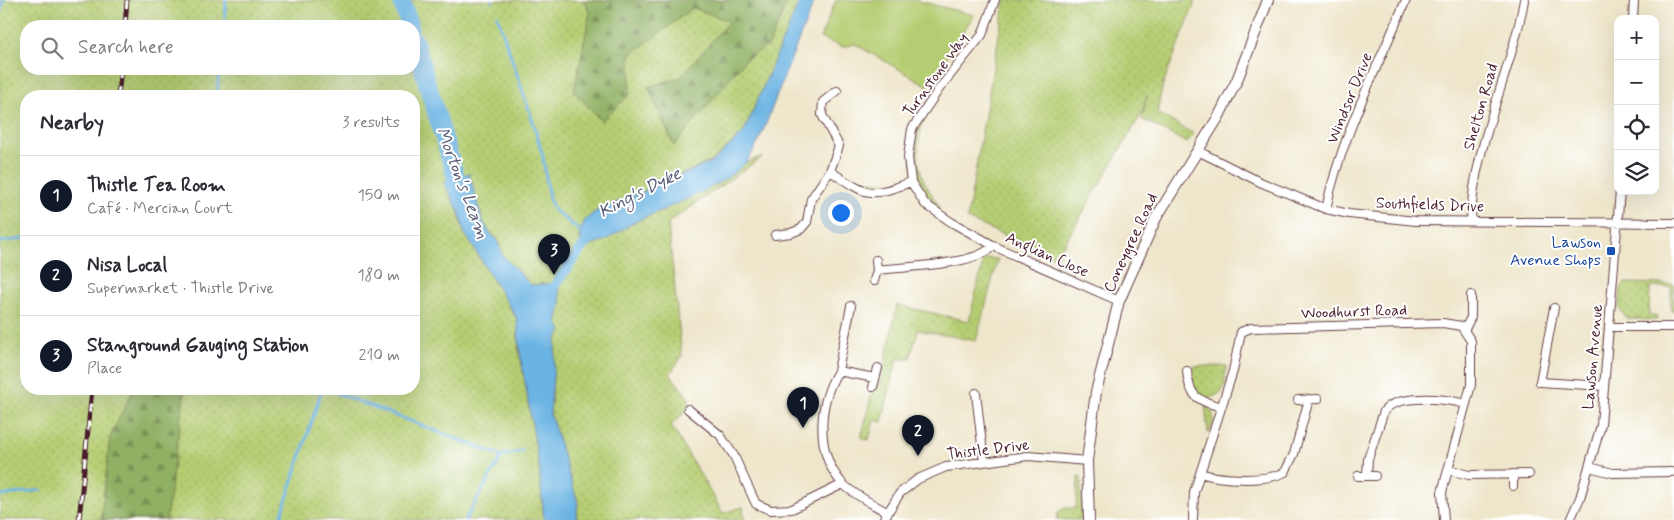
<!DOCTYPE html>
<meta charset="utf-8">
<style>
:root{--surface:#fff;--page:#f2f2f3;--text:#2b2b33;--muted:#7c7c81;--line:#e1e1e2;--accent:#111827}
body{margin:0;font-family:Mynerve,sans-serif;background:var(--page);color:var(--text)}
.controls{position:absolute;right:15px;top:15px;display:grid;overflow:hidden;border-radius:10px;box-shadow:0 5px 20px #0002}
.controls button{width:45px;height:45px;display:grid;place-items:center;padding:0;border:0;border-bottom:1px solid var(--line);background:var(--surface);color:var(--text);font:25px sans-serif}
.you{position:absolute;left:840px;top:212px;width:18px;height:18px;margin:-12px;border:4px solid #fff;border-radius:50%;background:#1a73e8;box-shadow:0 0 0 8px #1a73e833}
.badge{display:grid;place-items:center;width:32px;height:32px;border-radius:50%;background:var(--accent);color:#fff;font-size:16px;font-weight:700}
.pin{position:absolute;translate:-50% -41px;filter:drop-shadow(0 1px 2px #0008)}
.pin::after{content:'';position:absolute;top:26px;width:18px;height:15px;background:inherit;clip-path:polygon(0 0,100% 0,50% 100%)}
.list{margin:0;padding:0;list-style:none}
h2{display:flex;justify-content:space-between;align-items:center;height:65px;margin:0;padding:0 20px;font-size:21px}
h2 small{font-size:16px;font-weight:400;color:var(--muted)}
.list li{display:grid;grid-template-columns:32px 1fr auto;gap:15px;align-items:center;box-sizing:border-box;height:80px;padding:0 20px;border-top:1px solid var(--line)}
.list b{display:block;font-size:19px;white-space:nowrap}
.list p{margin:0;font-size:16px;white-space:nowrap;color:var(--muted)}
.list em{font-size:16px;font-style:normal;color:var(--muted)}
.icon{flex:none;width:28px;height:28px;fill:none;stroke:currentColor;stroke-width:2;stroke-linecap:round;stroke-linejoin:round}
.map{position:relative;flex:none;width:1674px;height:520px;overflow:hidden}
.search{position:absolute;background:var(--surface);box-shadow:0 5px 20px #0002;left:20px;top:20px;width:400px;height:55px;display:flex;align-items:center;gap:12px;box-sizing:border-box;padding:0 18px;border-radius:20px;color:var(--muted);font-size:19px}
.panel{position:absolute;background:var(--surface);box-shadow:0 5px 20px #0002;left:20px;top:90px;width:400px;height:305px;border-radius:20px}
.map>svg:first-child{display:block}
.grass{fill:url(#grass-dots);stroke:#80764e;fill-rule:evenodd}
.forest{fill:url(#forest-firs);stroke:#6d6848}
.park{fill:#b5cd72;stroke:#80764e}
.water{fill:#6bb4e3;stroke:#5a6a87}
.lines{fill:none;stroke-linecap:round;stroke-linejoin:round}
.stream{stroke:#6bb4e3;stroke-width:3}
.canal{stroke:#6bb4e3;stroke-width:10}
.river{stroke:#6bb4e3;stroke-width:18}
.minor-casing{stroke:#633d43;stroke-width:10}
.tertiary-casing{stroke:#633d43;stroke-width:12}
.minor{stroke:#fff;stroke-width:8}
.tertiary{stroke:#fff;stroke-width:10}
.rail-casing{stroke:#4a1f2b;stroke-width:5}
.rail{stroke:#fff;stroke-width:3;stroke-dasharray:9;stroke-linecap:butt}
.transit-dot{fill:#1a4fb4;stroke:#fff;stroke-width:2}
.labels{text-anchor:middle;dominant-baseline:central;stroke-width:4;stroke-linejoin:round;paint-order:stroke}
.street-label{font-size:16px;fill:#4a1f2b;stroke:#fff}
.transit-label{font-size:16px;fill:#164399;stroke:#fff;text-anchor:end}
.water-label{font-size:18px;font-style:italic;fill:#575b75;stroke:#fff}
</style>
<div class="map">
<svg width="1674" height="520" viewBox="0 0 1674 520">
<defs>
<pattern id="grass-dots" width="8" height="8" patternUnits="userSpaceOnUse" patternTransform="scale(1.25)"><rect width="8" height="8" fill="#b5cd72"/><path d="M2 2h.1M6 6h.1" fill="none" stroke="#9db063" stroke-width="1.8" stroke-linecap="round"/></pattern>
<pattern id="forest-firs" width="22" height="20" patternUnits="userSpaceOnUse" patternTransform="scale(1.25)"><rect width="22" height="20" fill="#90b064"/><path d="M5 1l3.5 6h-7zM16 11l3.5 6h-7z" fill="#788f53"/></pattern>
</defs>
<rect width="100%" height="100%" fill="#fff"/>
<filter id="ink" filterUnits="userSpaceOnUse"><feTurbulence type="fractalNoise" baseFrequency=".02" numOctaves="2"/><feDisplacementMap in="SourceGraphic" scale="10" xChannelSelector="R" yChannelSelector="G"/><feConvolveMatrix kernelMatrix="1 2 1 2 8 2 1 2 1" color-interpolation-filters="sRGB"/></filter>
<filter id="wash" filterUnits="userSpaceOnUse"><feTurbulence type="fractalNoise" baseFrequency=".0096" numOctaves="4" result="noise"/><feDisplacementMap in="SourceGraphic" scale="20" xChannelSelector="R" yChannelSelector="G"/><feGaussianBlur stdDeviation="1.12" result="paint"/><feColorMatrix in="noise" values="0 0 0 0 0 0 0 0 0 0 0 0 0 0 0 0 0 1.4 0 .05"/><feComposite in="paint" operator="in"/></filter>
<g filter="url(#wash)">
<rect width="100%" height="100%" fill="#eee6ca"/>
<path class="grass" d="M0 0H800L744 132 712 161 595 212 579 235 581 243 590 247C605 241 618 230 633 223 662 209 691 196 719 181 737 171 741 162 762 157L668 223 682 356 670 374 690 400 685 412 671 425 723 513 743 507 745 520H576L578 503 550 413 556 340 562 330 557 323 561 304 558 283 531 285 503 256 497 239 490 233 482 220 469 174 457 207 464 232 517 319 519 353 524 372 539 466 544 520H0ZM26 26H414V69H26ZM26 96H414V389H26Z
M1005 0H1196L1163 84 1157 113 1194 134 1187 143 1142 119 1147 95 1142 113 1056 258 967 219Z
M923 119C914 160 916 172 940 207L936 210C910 182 903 153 923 119Z
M854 180 889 183C877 192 862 190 854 180Z
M984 258 998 259 976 341 918 330 910 359H897L882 422 874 420 869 440 861 438 874 384 880 386 897 305 969 321Z
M1624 283 1674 284V311H1671V287H1650L1649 315 1656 316 1657 320 1627 319 1619 308 1621 288Z
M1193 366H1227L1224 379 1226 381 1222 392 1209 399 1197 395 1193 386Z
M1205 405C1216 411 1215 424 1208 433Z
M1078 476H1081L1082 520H1057L1058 512 1064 508H1076Z"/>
<path class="forest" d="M584 0H788L769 45 746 59 674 146 648 87 681 77 729 21 693 8 630 55V94L601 121 574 91 590 13Z
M134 389H185L166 520H101L110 437Z"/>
<path class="park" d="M836 0H915L974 15 928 86 855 44 843 47 820 38Z"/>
<path class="water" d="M800 0H815C802 32 789 63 777 95 769 115 760 144 747 161 728 184 669 207 641 219 622 227 604 247 584 245L579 235 585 220 595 212 712 162 744 132Z
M469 173 482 220 490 233 497 239 503 256 531 285 558 283 561 304 557 323 562 330 556 340 550 413 578 503 576 520H544L539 466 520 353 517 319 464 232 460 214 444 182Z"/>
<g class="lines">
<path class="stream" d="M492 0V2
M0 12 4 0
M497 15 534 125 543 157 549 199 554 210 584 234
M224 26 226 0
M217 96 219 69
M0 242 26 238
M326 389 502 456
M0 496 41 490
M280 520 322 389
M465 520 502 456 522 451"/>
<path class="canal" d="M549 293 584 245 592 238"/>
<path class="river" d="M401 0 410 26
M414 40 456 178 466 200"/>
</g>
</g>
<g filter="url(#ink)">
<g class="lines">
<g class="minor-casing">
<path id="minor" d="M995 0 982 35 939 89 912 129 908 157 911 182 925 204 951 222 998 248 1119 301
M1633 19 1634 0
M1198 151 1260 182 1326 209 1349 214 1416 221 1674 223
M830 171C869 196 867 198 911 182
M1326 209C1341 137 1377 68 1406 0
M1471 221C1472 150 1512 71 1524 0
M775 235 791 233 801 229 807 222 811 199 830 171 839 146 822 115 823 102 837 91
M877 270C902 267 979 265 992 246
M874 281 877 270 876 260
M851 306 838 371 875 378
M1554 308 1540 382 1604 386
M1609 327H1674
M1465 329 1471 317V295
M838 371C818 404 815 453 842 483 852 494 875 505 888 513
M1187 371C1189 398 1198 400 1221 407
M873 387 878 368
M976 393 984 462
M1298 400 1318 399
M688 409 720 435 734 456 756 504 771 510 792 509 843 484
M1589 467 1613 473 1672 472
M1448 470 1469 475 1529 474
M1200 473C1220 480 1267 482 1285 472L1294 454 1309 399
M1513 474V486
M1358 476H1375
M1367 476 1368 459 1384 411C1398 393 1446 399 1466 404
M883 520 900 493 918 479 946 467 1028 456 1087 461
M1193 520 1194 492 1233 371 1241 332 1251 328 1443 323 1461 326 1471 341V385L1442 492 1444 520
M1570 520 1580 498 1601 425 1620 191"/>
</g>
<g class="tertiary-casing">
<path id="tertiary" d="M1089 520 1087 461 1096 392 1119 301 1156 218 1219 116 1237 80 1268 0"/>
</g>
<use href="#minor" class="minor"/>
<use href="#tertiary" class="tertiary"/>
<g class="rail-casing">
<path id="rail" d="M125 26 127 0
M118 96 121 69
M79 520 92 389"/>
</g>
<use href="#rail" class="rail"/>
</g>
</g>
<rect class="transit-dot" x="1606" y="246" width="10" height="10" rx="2.5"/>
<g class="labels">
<g class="street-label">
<text transform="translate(936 75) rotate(-54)">Turnstone Way</text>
<text transform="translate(1350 98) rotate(-68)">Windsor Drive</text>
<text transform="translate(1481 107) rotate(-74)">Shelton Road</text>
<text transform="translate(1430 205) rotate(2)">Southfields Drive</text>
<text transform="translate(1131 243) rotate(-65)">Coneygree Road</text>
<text transform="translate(1047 255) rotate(24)">Anglian Close</text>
<text transform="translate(1354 312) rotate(-2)">Woodhurst Road</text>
<text transform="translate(1593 357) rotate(-85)">Lawson Avenue</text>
<text transform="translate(988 450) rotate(-7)">Thistle Drive</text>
</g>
<g class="transit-label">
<text x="1601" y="242">Lawson<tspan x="1601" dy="18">Avenue Shops</tspan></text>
</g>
<g class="water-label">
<text transform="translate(462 183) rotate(69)">Morton's Leam</text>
<text transform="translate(640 193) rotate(-27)">King's Dyke</text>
</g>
</g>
</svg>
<div class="controls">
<button>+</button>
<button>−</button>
<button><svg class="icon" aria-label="locate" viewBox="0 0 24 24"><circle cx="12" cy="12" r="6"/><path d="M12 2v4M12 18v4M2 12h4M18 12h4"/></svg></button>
<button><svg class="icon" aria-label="layers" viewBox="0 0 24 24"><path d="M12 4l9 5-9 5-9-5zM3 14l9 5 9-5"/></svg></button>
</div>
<div class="you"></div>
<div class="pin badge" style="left:803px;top:428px">1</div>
<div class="pin badge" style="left:918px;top:456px">2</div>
<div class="pin badge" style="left:554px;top:275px">3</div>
<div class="search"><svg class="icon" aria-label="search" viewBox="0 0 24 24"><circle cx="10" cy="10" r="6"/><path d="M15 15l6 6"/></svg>Search here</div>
<section class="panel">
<h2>Nearby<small>3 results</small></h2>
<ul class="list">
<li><span class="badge">1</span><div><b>Thistle Tea Room</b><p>Café · Mercian Court</p></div><em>150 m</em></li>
<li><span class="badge">2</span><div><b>Nisa Local</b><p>Supermarket · Thistle Drive</p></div><em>180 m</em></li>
<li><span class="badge">3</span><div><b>Stanground Gauging Station</b><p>Place</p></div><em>210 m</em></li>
</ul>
</section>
</div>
